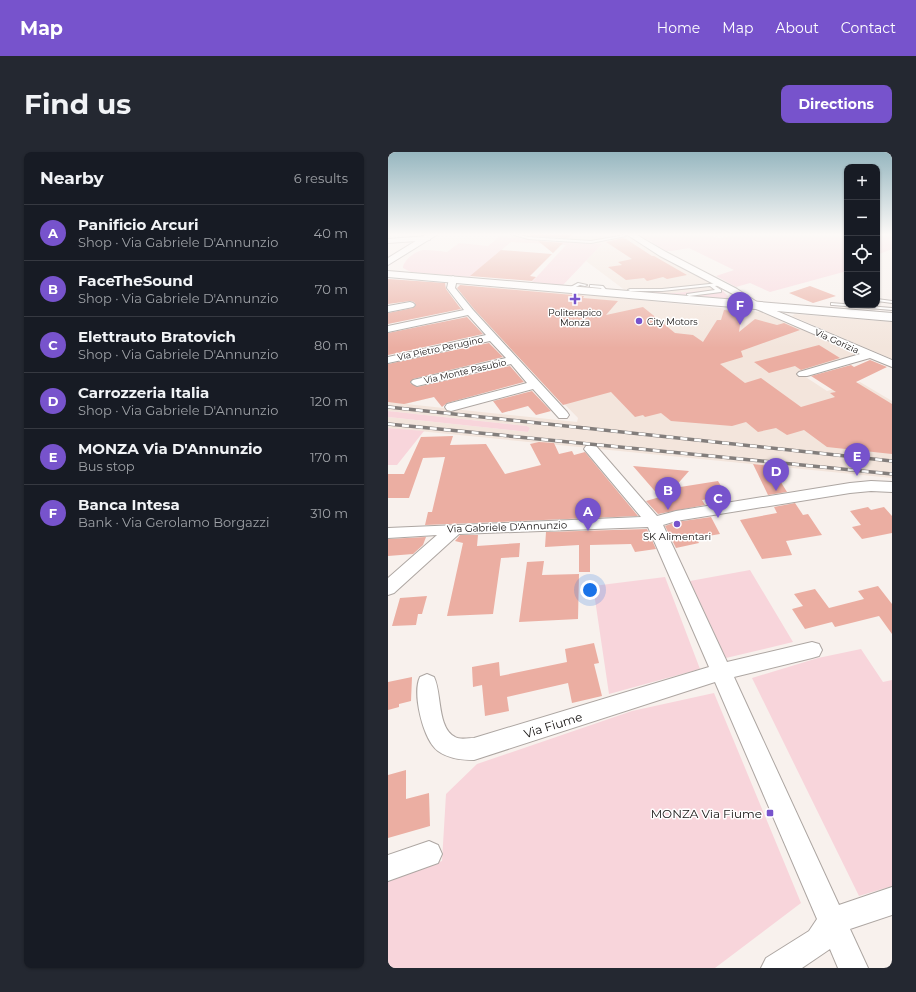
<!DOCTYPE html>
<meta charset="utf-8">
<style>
:root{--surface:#171b24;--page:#242831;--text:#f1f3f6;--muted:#9ea1a6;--line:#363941;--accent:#7753cc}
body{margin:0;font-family:Montserrat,sans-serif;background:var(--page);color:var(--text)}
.controls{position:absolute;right:12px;top:12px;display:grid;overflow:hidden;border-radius:8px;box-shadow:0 1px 3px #0004}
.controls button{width:36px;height:36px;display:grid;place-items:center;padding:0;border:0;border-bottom:1px solid var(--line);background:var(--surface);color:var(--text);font:20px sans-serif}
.you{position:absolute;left:202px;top:438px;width:14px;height:14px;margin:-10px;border:3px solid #fff;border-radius:50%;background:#1a73e8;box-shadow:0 0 0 6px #1a73e833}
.badge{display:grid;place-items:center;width:26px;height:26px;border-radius:50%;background:var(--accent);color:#fff;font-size:13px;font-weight:700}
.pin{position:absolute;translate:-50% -33px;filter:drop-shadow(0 1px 2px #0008)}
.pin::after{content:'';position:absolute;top:21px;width:14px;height:12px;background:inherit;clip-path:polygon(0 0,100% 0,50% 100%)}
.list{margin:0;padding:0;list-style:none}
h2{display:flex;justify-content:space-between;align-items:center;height:52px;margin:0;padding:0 16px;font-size:17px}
h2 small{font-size:13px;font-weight:400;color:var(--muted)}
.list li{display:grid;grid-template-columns:26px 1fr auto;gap:12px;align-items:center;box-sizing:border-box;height:56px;padding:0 16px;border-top:1px solid var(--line)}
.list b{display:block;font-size:15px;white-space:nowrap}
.list p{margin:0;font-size:13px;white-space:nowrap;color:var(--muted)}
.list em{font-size:13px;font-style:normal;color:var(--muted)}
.icon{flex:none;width:22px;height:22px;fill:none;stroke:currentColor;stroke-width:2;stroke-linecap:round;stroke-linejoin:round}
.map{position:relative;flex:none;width:504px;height:816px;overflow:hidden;border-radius:8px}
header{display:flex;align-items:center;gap:24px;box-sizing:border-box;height:56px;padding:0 20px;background:var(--accent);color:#fff}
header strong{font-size:19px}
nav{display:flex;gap:22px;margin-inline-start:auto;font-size:14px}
.intro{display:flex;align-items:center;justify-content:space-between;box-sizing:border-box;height:96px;padding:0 24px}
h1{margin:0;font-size:28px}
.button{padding:10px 18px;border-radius:8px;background:var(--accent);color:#fff;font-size:14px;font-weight:700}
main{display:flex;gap:24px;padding:0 24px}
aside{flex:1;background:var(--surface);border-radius:8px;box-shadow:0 1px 3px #0004}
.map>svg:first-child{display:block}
.built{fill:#f3e5dc}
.green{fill:#f8d5db}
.building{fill:#ebaea2}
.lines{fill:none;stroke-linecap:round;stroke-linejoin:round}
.service-casing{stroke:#ada6a2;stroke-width:2}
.minor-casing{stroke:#ada6a2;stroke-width:2}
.tertiary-casing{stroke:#ada6a2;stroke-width:2}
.secondary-casing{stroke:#ada6a2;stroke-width:2}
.service{fill:#fff;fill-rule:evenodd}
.minor{fill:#fff;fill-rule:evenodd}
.tertiary{fill:#fff;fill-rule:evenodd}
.secondary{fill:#fff;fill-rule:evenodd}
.rail-casing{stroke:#837e7c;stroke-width:3.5}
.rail{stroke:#fff;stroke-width:2.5;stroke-dasharray:7;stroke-linecap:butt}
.poi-dot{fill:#7753cc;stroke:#fff;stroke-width:1.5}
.labels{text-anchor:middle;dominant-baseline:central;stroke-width:3;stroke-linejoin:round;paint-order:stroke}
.far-poi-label{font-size:9px;fill:#151211;stroke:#fff}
.far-street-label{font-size:9px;fill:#151211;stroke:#fff}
.street-label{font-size:10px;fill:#151211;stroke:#fff}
.poi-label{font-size:10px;fill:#151211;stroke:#fff}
.near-street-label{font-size:12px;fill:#151211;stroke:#fff}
.near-poi-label{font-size:12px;fill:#151211;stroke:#fff;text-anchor:end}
</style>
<header>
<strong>Map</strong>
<nav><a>Home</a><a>Map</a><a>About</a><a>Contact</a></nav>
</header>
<div class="intro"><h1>Find us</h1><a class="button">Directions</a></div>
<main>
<aside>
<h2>Nearby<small>6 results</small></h2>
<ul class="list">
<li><span class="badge">A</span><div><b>Panificio Arcuri</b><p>Shop · Via Gabriele D'Annunzio</p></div><em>40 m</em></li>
<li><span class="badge">B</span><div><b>FaceTheSound</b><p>Shop · Via Gabriele D'Annunzio</p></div><em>70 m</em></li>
<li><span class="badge">C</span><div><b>Elettrauto Bratovich</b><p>Shop · Via Gabriele D'Annunzio</p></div><em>80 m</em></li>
<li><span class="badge">D</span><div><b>Carrozzeria Italia</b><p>Shop · Via Gabriele D'Annunzio</p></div><em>120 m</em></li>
<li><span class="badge">E</span><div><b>MONZA Via D'Annunzio</b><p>Bus stop</p></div><em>170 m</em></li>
<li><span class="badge">F</span><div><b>Banca Intesa</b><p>Bank · Via Gerolamo Borgazzi</p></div><em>310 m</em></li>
</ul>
</aside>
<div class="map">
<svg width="504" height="816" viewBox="0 0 504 816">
<rect width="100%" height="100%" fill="#f8f1ed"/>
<path class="built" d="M109 82H238L268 100 333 137 274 142 271 140 238 139 198 109 214 92 111 85Z
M101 135 175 140 382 161 434 187 475 203 410 220 439 239 472 230 504 249V326L0 276V265L140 280 142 276 139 274 0 259V235L27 228 40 230 49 244 18 252 189 270 190 266 116 190 72 142 97 138Z
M407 162 504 170V207L404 164Z"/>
<path class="green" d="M248 82H306L331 86 365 82H459V119L382 140 362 131 348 135 328 124 346 118 301 96 284 99H275L263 90 264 89 257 87Z
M489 82H504V86L500 87 504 89V97L489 103Z
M111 85 214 92 175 133 144 130 178 93 123 90 82 125 23 120 15 116C15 108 29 98 36 98 44 98 52 99 59 100L71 91 100 94Z
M333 137 340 144 339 146 334 147 243 140 239 139 272 140 274 142Z
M0 259 139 274 142 276 140 280 0 265Z
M0 276 36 279 9 313H0Z
M362 418 405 490 338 506 302 429Z
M277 425 312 517 221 542 205 434Z
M473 497 495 530 504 528V734L471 744 364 526 430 506Z
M326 541 413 751 327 816H0V727L54 709 58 642 89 612 244 559Z"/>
<path class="building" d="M140 82H185L180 86 143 84Z
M234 86 238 87 264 104H266L299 123 279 127 275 125 259 129 256 126 238 128 220 115 234 113 230 110 244 107 218 90Z
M150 89 175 91 165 101Z
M113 98 164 102 142 124 148 125 144 129 82 124Z
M0 127 57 131 58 137 73 157 0 172V161L25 156 28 153 26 150 22 149 0 152Z
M72 133 196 144 195 146 230 149 218 163 255 155 287 181 305 183 315 190 329 168H333L336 158 354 160 351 180 367 167 389 173 396 171 412 178 353 199 355 205 332 212 357 231 373 226 413 255 447 245 442 241 448 240 423 224 463 213 466 215 482 208 499 215 468 230 504 252V302L439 295 416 278 399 283 388 276 370 280 358 270 344 274 283 269 273 261 257 265 255 263 247 265 223 240 175 253 86 157 69 136Z
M422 134 448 144 425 151 401 141Z
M79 165 95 182 0 203V181Z
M101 191 115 205 25 227 22 231 29 235 122 214 136 230 59 251 54 255 46 245 16 252 0 250V212Z
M431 193 452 206 413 218 407 214 381 221 366 210Z
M144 239 163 259 148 263 140 254 114 261 105 249Z
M65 284 62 293 98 292 117 322 153 313 142 292 151 290 166 291 171 302 184 299 186 303 197 300 250 364 37 373 40 360H44L57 305 35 306 21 346H0V322H16L33 285Z
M365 312 383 314 399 340 380 343Z
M245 314 301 319 286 336 330 329 339 344 314 348 317 353 270 362 258 349 272 345Z
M407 351 415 363 420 362 434 383 398 389 404 403 374 407 352 368 389 361 386 355Z
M480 355 483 358 496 355 504 364V381L474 387 464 375 473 373 462 359Z
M323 365 332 382 308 386 311 391 288 396 277 374 288 370Z
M259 377 268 397 247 400 243 392 202 393V420H191V393L157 395 158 380Z
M72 383H90L89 394 132 391 131 405 113 406 105 462 59 464 75 391 67 389Z
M38 385 35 393 25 402 0 404V387Z
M156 409 154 423 191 422 190 467 131 470 139 410Z
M490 434 504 452V482L491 464 447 475 444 470 417 477 404 457 415 454 406 442 427 437 441 456 476 447 470 439Z
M39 444 34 462H30L28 473 4 474 12 446Z
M206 491 211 511 206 512 214 544 184 551 180 531 119 545 121 559 97 564 94 533 85 535 84 515 111 510 112 524 179 510 177 497Z
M24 525 23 549 11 552V555L0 558V530Z
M18 618V647L41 641 42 674 0 686V623Z"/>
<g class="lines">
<g class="service-casing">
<path id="service" d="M123 82H127L140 85 203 89 232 84 230 82 238 84 203 91 140 87Z
M190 131 199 133 197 134 192 133 181 138 179 137Z
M331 131 332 133 327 134 333 138V140L301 144 299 143V142L327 138 322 134 274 139H242L240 138 242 137H274Z
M203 133 215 134 220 140 216 141 213 136 202 135V133Z
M489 147 504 149V151L489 149Z
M443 151 504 156V158L445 153H443Z"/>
</g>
<g class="minor-casing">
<path id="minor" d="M238 82H247L278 100 349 137 372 152 504 208V215L482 206 419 224H411L409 222 411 220 472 202 366 156 343 141 272 104Z
M39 84H42V88L0 91V87Z
M65 124 69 127 67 136 85 158 179 260 181 263 179 266H171L145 237 63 259 59 258 57 255 59 252 139 231 123 212 29 234 25 232 23 230 25 228 118 206 102 189 0 211V205L98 183 80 163 0 180V174L76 158 59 136 61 127Z
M22 150 25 151 27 153 25 155 0 160V154Z
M203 293 208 294 269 364 288 359 462 331 483 329 504 330V340L483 339 462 341 288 369 275 373 339 510 424 490 431 492 434 498 431 504 424 506 346 525 451 753 504 735V763L462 777 480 816H450L442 797 414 816H373L378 806 421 779 429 767 327 530 86 608C74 608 61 607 50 599 35 588 24 541 32 525L39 522 46 525C54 541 49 576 67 585 72 588 81 586 86 586L321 515 260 375 71 382 6 441 0 443V426L49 383 0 386V376L253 365 196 297 198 294Z
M41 689 50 693 54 702 50 711 0 729V703Z"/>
</g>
<g class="tertiary-casing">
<path id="tertiary" d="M39 82H50L0 113V106Z"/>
</g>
<g class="secondary-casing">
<path id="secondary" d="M0 119 504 161V169L0 125Z"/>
</g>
<use href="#service" class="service"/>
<use href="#minor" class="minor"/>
<use href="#tertiary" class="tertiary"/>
<use href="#secondary" class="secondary"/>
<g class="rail-casing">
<path id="rail" d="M0 255 504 309
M0 272 504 322"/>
</g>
<use href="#rail" class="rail"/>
</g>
<linearGradient id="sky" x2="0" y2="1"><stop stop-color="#97b7c0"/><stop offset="0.42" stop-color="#fcf9f7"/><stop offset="1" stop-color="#fcf9f7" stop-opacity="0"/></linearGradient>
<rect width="504" height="196" fill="url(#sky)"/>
<g class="poi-dot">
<path d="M185 141h4v4h4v4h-4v4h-4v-4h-4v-4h4z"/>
<circle cx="251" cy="169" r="4"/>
<circle cx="289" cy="372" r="4"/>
<rect x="378" y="657" width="8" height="8" rx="2"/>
</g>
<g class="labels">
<g class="far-poi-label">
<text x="187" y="160">Politerapico<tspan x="187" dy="10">Monza</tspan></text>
<text x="259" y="169" text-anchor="start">City Motors</text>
</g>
<g class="far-street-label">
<text transform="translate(449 189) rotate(24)">Via Gorizia</text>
<text transform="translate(52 196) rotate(-12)">Via Pietro Perugino</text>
<text transform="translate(77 219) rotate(-13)">Via Monte Pasubio</text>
</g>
<g class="street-label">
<text transform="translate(119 375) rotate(-2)">Via Gabriele D'Annunzio</text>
</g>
<g class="poi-label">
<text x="289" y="384">SK Alimentari</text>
</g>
<g class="near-street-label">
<text transform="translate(165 573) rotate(-17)">Via Fiume</text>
</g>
<g class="near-poi-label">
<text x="374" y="661">MONZA Via Fiume</text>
</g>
</g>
</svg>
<div class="controls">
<button>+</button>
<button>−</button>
<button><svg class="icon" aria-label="locate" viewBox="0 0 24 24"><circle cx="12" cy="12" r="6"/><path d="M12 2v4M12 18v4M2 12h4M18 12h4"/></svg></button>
<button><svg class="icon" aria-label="layers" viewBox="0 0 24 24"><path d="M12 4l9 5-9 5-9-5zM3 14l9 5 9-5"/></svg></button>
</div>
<div class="you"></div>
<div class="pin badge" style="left:200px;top:379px">A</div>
<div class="pin badge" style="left:280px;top:358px">B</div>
<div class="pin badge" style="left:330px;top:366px">C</div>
<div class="pin badge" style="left:388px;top:339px">D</div>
<div class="pin badge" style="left:469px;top:324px">E</div>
<div class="pin badge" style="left:352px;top:173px">F</div>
</div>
</main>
